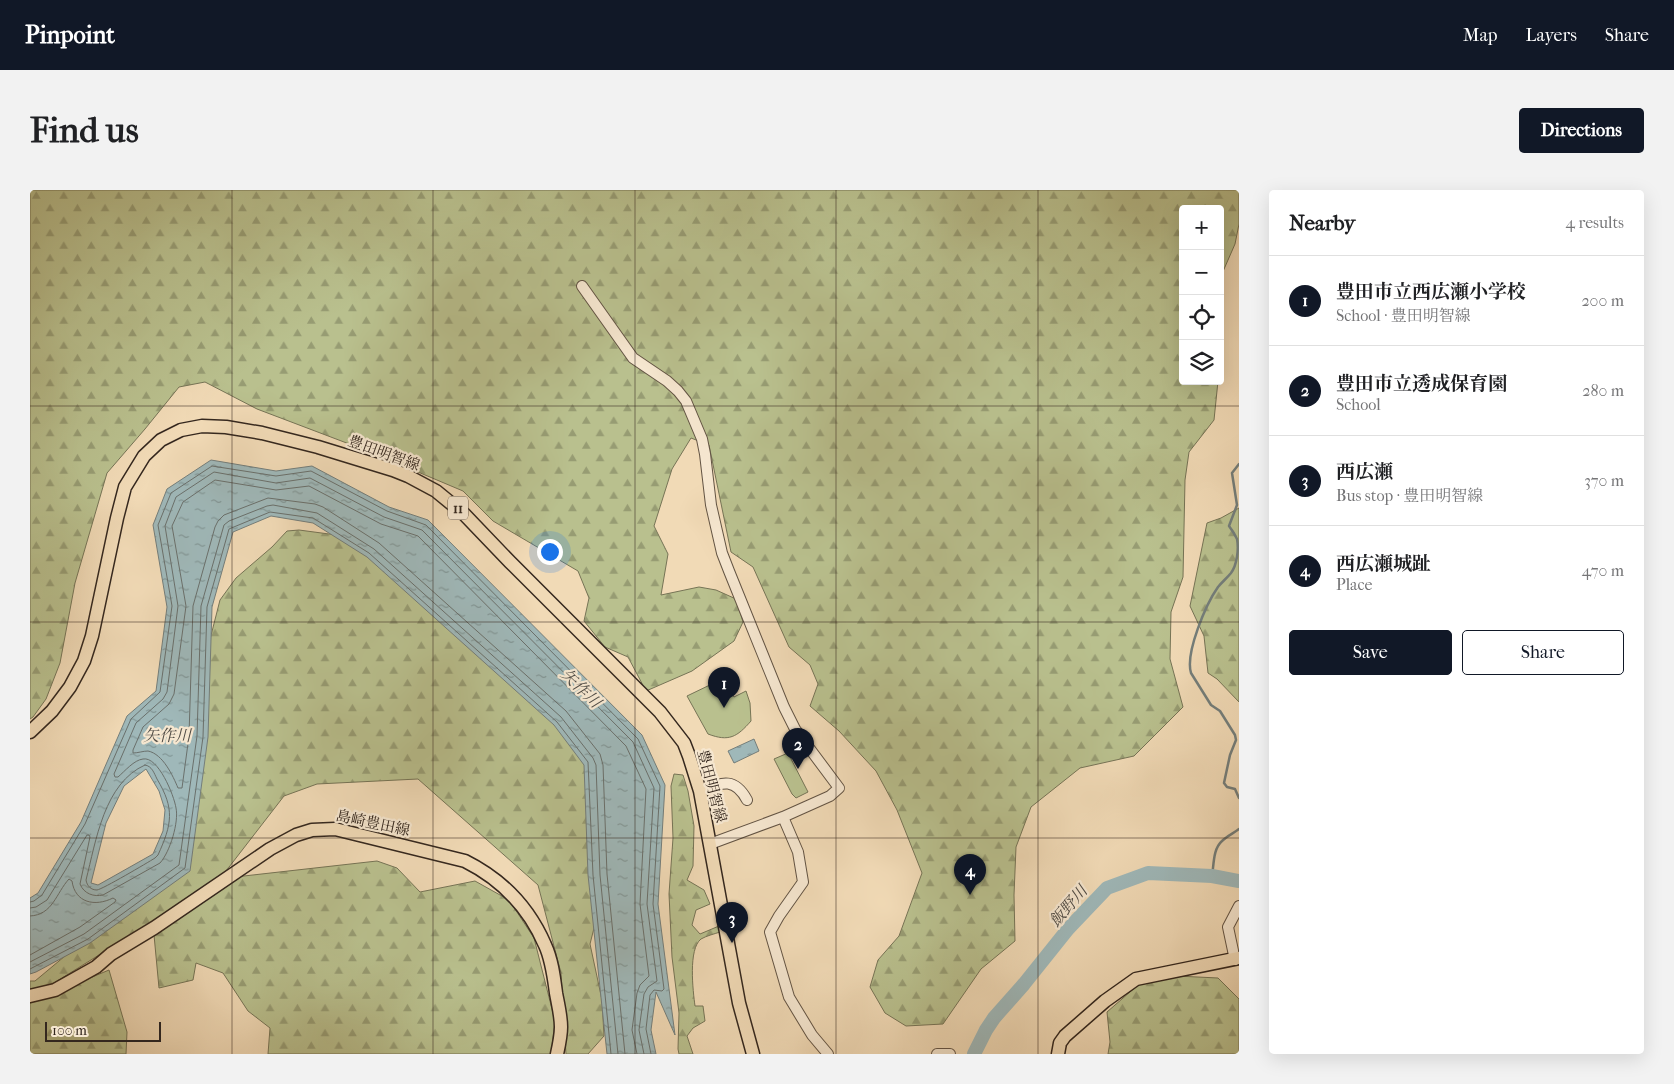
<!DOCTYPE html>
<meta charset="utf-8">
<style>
:root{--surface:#fff;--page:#f2f2f2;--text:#202124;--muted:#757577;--line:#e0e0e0;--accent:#111827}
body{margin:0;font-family:"IM FELL French Canon","Noto Serif JP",serif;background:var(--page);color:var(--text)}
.controls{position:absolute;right:15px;top:15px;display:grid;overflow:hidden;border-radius:5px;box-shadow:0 5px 20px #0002}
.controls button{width:45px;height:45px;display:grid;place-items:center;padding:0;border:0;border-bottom:1px solid var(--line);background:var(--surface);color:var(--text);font:25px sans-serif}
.scale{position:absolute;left:15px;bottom:12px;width:116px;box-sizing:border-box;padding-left:5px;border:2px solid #34271e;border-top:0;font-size:14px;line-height:18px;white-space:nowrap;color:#34271e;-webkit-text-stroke:4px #f6e7d0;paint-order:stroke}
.you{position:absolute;left:519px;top:361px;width:18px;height:18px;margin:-12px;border:4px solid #fff;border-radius:50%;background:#1a73e8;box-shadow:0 0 0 8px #1a73e833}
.badge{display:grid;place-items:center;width:32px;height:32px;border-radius:50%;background:var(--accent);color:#fff;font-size:16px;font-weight:700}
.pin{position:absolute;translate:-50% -41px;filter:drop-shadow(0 1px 2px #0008)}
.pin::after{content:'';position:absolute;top:26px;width:18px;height:15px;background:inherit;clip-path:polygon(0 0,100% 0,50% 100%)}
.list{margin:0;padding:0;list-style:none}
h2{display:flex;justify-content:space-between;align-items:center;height:65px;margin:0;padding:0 20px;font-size:21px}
h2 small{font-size:16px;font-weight:400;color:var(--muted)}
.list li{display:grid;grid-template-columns:32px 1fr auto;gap:15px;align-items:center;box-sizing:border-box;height:90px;padding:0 20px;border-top:1px solid var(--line)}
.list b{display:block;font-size:19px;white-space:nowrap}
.list p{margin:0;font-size:16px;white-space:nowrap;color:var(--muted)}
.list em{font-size:16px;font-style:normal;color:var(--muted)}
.actions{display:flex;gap:10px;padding:15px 20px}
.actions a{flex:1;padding:11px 0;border:1px solid var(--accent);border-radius:5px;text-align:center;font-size:18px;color:var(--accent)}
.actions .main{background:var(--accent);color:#fff}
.icon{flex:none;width:28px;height:28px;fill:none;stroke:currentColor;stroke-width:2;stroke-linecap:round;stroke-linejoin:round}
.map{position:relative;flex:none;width:1209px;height:864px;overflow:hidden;border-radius:5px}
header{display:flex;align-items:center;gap:30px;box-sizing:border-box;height:70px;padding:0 25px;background:var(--accent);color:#fff}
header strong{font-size:24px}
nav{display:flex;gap:28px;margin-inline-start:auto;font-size:18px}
.intro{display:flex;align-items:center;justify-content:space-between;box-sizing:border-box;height:120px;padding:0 30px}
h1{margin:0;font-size:35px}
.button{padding:12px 22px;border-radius:5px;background:var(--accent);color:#fff;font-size:18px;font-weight:700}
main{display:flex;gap:30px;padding:0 30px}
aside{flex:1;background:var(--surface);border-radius:5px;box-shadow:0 5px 20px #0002}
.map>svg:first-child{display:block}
.forest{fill:url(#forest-firs);stroke:#767456}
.park{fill:#b9c08e;stroke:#767456}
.water{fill:url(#water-ripples);stroke:#747e7b;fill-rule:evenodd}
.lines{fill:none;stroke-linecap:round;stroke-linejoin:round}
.shore{stroke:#6a706c;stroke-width:1}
.stream{stroke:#747e7b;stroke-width:2.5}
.river{stroke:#9fb8b9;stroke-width:14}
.minor-casing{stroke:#635444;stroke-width:12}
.major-casing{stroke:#34271e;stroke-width:15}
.minor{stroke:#f6e7d0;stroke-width:10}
.major{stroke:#f1dab6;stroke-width:12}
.grid{fill:none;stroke:#34271e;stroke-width:1;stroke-opacity:0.55}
.labels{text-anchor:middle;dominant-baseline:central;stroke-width:4.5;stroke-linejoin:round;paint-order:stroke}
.shield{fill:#f6e7d0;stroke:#6e6153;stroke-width:1}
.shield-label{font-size:14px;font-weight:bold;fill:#34271e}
.street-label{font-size:15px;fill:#34271e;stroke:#f6e7d0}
.water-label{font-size:16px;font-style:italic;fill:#4f4b45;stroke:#f6e7d0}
</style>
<header>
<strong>Pinpoint</strong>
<nav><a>Map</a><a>Layers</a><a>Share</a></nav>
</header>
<div class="intro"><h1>Find us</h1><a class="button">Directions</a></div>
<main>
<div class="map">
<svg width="1209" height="864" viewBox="0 0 1209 864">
<defs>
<pattern id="forest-firs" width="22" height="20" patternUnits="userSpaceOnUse" patternTransform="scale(1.25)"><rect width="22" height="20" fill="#b9c08e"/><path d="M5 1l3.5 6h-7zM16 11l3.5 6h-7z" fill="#979c73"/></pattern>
<pattern id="water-ripples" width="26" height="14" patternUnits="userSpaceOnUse" patternTransform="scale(1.25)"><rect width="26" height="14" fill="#9fb8b9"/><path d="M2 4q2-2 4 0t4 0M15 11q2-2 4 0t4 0" fill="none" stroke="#829696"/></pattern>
</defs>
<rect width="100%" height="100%" fill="#f1dab6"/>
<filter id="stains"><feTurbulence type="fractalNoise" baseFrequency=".004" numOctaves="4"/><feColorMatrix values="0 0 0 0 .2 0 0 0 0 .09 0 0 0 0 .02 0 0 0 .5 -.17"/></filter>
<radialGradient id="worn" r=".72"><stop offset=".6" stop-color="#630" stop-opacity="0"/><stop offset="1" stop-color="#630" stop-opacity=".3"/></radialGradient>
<path class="forest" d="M0 0H1209V34L1205 54 1191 86 1190 122V19H1153V191H1188L1184 230 1159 262 1155 290 1153 387 1141 422 1140 469 1153 517 1104 566 1050 578 1001 617 986 657 984 705 985 751 951 779 913 834 876 836 855 823 840 797 848 770 869 746 892 683 867 620 846 581 809 541 780 516 788 494 780 475 759 457 723 377 701 362 679 255 661 248 642 279 624 336 638 364 631 405 669 397 686 400 706 409 713 432 704 451 662 481 616 501 598 467 575 457 554 431 559 408 548 381 463 331 433 301 343 263 227 219 175 192 149 197 115 239 77 283 45 393 30 473 16 509 3 527 0 529Z
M1209 318V512L1187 489 1178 483 1174 446 1160 416 1177 333 1191 328Z
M269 340 314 346 505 510 568 583 569 718 560 754 572 810 574 846 558 864H536L531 783 508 695 388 589 287 594 254 606 196 681 170 702 8 803H0V791H5L65 741 150 685 175 469 190 410 206 388 242 357 257 341Z
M644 584 653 585 658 601 664 636 663 676 657 690 674 700 680 714 666 720 662 735 670 744 689 736 690 742C684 744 676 746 671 749 658 759 663 801 665 816H673L675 831 663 838 657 846 663 864H649L648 859 649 823 642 767 639 704 643 648 641 596Z
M347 671 367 678 390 702 445 691 479 710 504 748 525 831 521 864H238L240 838 218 821 193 783 166 773 163 790 129 798 124 745 205 687Z
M79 780 97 842 96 864H0V813Z
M1147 786 1188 788 1209 809V864H1078L1080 852 1077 822 1108 795Z"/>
<path class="park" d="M694 492 704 507 716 501 720 513 721 531C707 547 699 552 678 544L657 506 684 493Z
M758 563 778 602 766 608 762 604 744 569Z"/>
<path class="water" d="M181 270 246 281 282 276 359 317 398 330 612 545 635 595 628 714 645 845 626 802 621 840 626 864H577L558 685 554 575 524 535 337 367 283 333 241 326 203 342 182 417 178 547 160 681 60 753 6 782 0 784V708L8 703 51 632 97 526 126 501 137 417 123 335 137 299ZM116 579 129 601 135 620 133 641 123 664 68 695 61 693 76 633 94 596Z
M724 549 729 561 704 573 698 561Z"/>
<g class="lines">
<path class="shore" d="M115 575C122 576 124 583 127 589 145 619 142 634 128 665L125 668C117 673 73 699 67 700 61 700 57 696 56 690 66 651 74 593 115 575Z
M0 712 4 711 12 705 55 634 101 529 130 502 142 416 128 335 141 303 182 276 246 286 281 281 357 321 396 335 608 549 630 596 623 714 634 799 632 801 624 800 620 805 616 839 621 864
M0 718 6 717 17 710 57 645H59L60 647 50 694C54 704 64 707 73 705L130 673C140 662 149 632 146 618 144 605 128 566 113 569 104 570 95 581 88 587H85L84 584 106 533 133 509 137 502 148 416 135 336 146 307 184 282 246 293 280 288 354 327 392 340 603 552 624 598 617 714 627 791 618 797 614 804 609 840 614 864
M0 726C23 725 26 703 39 689L42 691C45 713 65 717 83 708L86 710 85 712 50 737 0 765
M0 772 54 744 149 675 167 546 171 416 194 335 199 331 237 316 243 315 287 323 344 359 531 527 563 568 566 575 570 685 588 864
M0 779 58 749 155 678 173 547 177 417 199 339 240 322 283 328 339 363 527 532 558 572 563 685 581 864
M595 864 577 684 573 575 570 564 536 521 349 353 293 317 285 314 238 308 194 325 188 331 185 337 163 416 159 546 152 598H148C143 586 133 564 118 561 113 561 108 563 103 563V560L113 537 139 514 144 504 156 416 142 336 153 312 185 290 246 300 279 296 351 334 388 346 596 556 616 599 610 714 619 786 610 795 607 803 602 840 607 864"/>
<path class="stream" d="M1209 274 1202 283 1207 315 1199 336C1202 340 1205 345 1207 349 1209 359 1207 375 1201 383 1197 388 1192 392 1188 397 1176 414 1155 463 1161 483L1181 515 1190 521 1205 545 1206 550 1200 565 1194 593 1197 597 1205 599 1209 608
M1182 686C1184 674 1183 659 1192 651 1197 646 1204 643 1209 639"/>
<path class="river" d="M944 864 956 840 964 828 994 794 1038 739 1077 698 1118 683 1182 686 1209 691"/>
<g class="minor-casing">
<path id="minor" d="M552 96 603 168 637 191 648 201 656 211 672 249 675 264 681 315 692 363 699 381 754 517 765 539 809 598 800 606 753 627 680 654
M670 601C691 593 704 586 717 610
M753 627 768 662 773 692 749 726 740 742 759 807 782 845 798 864
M1205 770 1198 737 1209 716
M907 864H920"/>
</g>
<g class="major-casing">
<path id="major" d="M0 542 22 521 40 497 54 471 62 446 87 328 95 297 114 266 131 250 151 240 172 236 196 237 232 243 288 257 363 280 378 286 406 301 434 324 480 372 630 522 654 553 659 566 670 601 709 813 723 864
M0 806 25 800 66 777 81 764 124 738 240 659 266 645 282 640 305 639 435 671C471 689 499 718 515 755 522 770 524 788 526 803 528 814 531 826 531 837 531 846 529 855 527 864
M1028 864 1030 853 1035 846 1075 811 1106 789 1209 768"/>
</g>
<use href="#minor" class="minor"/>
<use href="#major" class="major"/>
</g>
<path class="grid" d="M202 0V864M403 0V864M605 0V864M806 0V864M1008 0V864M0 216H1209M0 432H1209M0 648H1209"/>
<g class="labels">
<rect class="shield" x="418" y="306.5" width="20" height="23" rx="4"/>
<g class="shield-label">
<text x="428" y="318">11</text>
</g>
<g class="street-label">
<text transform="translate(354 263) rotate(20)">豊田明智線</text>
<text transform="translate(682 596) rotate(75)">豊田明智線</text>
<text transform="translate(343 633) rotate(12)">島崎豊田線</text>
</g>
<g class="water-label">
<text transform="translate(551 498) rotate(44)">矢作川</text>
<text x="137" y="545">矢作川</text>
<text transform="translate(1038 716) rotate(-49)">飯野川</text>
</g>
</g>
<rect width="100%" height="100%" filter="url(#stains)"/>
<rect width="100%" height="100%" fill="url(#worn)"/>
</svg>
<div class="controls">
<button>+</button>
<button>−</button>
<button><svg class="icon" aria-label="locate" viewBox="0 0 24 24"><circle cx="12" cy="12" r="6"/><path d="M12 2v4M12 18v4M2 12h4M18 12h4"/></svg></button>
<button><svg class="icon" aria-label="layers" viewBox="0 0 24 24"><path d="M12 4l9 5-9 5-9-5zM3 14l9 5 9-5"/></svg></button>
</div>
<div class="scale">100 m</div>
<div class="you"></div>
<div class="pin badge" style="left:694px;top:518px">1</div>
<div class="pin badge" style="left:768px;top:579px">2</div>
<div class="pin badge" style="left:702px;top:753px">3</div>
<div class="pin badge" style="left:940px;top:705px">4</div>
</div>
<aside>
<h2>Nearby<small>4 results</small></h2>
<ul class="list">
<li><span class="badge">1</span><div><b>豊田市立西広瀬小学校</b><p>School · 豊田明智線</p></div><em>200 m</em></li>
<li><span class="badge">2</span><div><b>豊田市立透成保育園</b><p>School</p></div><em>280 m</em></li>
<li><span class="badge">3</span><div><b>西広瀬</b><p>Bus stop · 豊田明智線</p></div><em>370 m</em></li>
<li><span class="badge">4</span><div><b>西広瀬城趾</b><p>Place</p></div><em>470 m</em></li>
</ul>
<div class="actions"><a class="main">Save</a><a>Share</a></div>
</aside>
</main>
